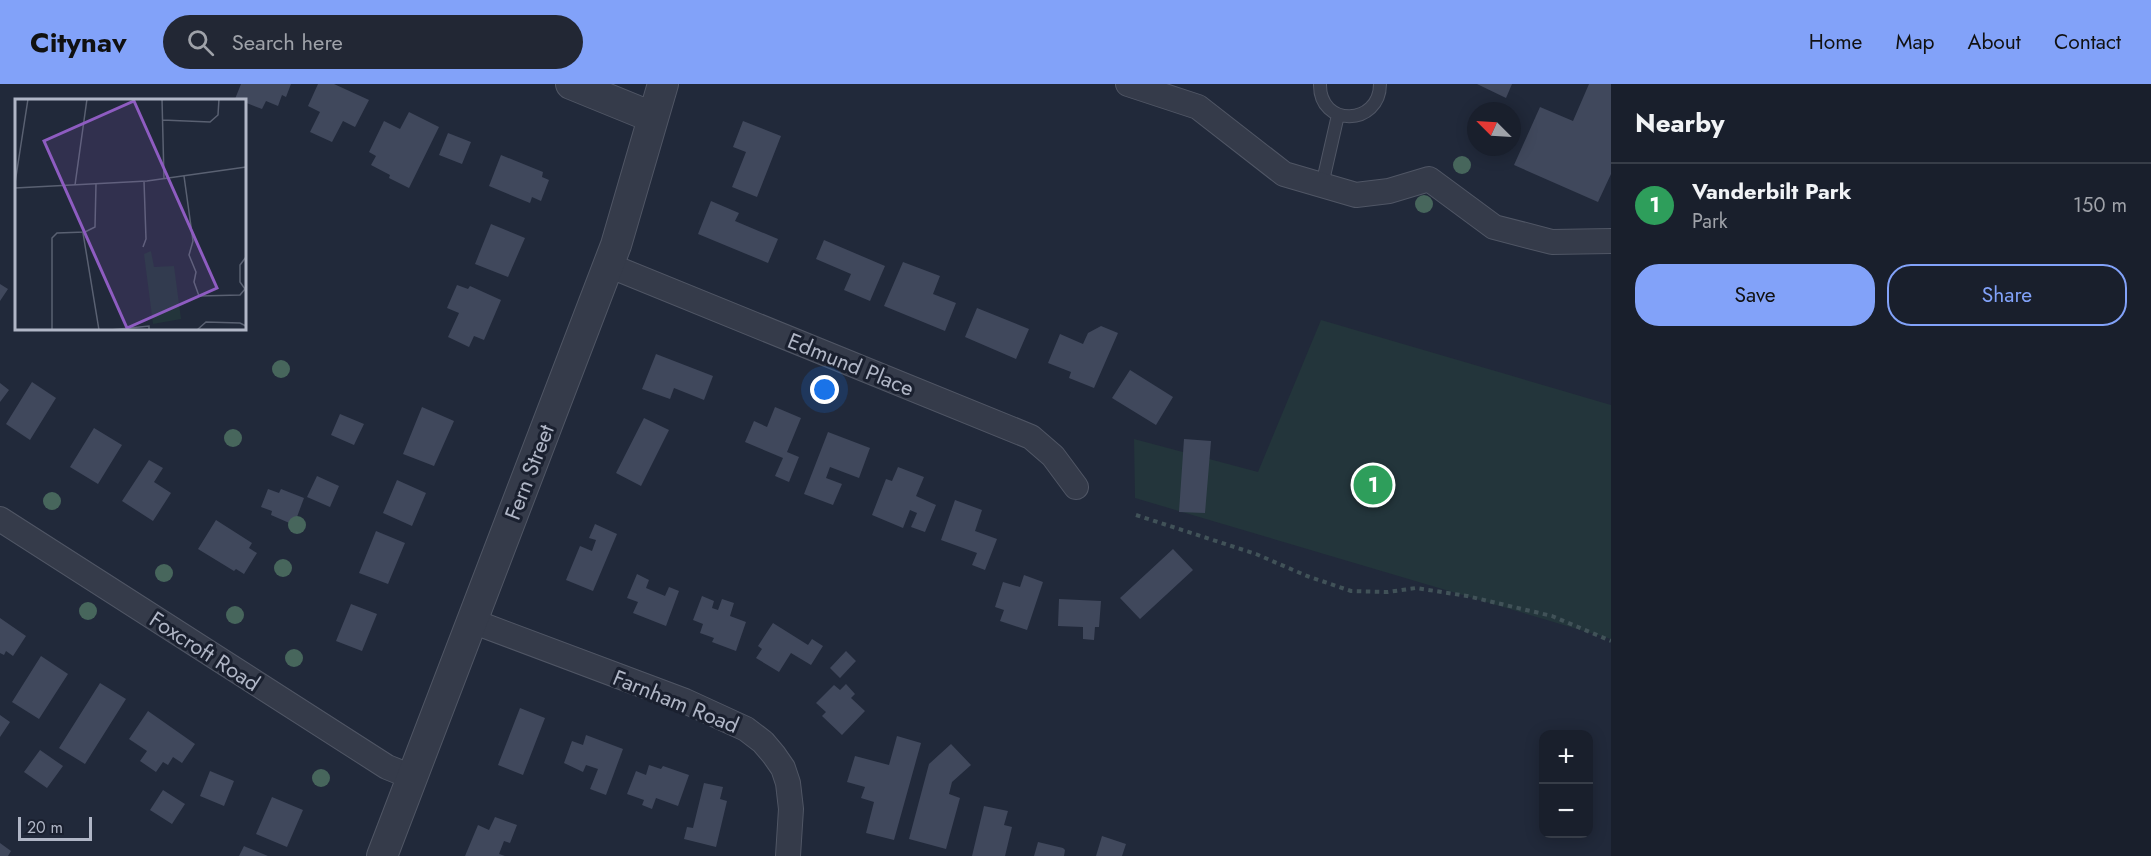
<!DOCTYPE html>
<meta charset="utf-8">
<style>
:root{--surface:#191f2c;--page:#222734;--text:#f1f3f6;--muted:#9fa2a9;--line:#373d48;--accent:#82a2f9}
body{margin:0;font-family:Jost,sans-serif;background:var(--page);color:var(--text)}
.controls{position:absolute;right:18px;bottom:18px;display:grid;overflow:hidden;border-radius:12px;box-shadow:0 3px 15px #0003}
.controls button{width:54px;height:54px;display:grid;place-items:center;padding:0;border:0;border-bottom:2px solid var(--line);background:var(--surface);color:var(--text);font:30px sans-serif}
.compass{position:absolute;left:1467px;top:18px;width:54px;height:54px;border-radius:50%;background:var(--surface);box-shadow:0 3px 15px #0003;rotate:294deg}
.scale{position:absolute;left:18px;bottom:15px;width:74px;box-sizing:border-box;padding-left:6px;border:3px solid #b0b6c6;border-top:0;font-size:16px;line-height:21px;white-space:nowrap;color:#b0b6c6;-webkit-text-stroke:4px #1a202f;paint-order:stroke}
.you{position:absolute;left:825px;top:306px;width:21px;height:21px;margin:-15px;border:4px solid #fff;border-radius:50%;background:#1a73e8;box-shadow:0 0 0 9px #1a73e833}
.badge{display:grid;place-items:center;width:39px;height:39px;border-radius:50%;background:var(--accent);color:#fff;font-size:20px;font-weight:700}
.pin{position:absolute;translate:-50% -50%;border:3px solid #fff;box-shadow:0 2px 6px #0006}
.list{margin:0;padding:0;list-style:none}
h2{display:flex;justify-content:space-between;align-items:center;height:78px;margin:0;padding:0 24px;font-size:26px}
h2 small{font-size:20px;font-weight:400;color:var(--muted)}
.list li{display:grid;grid-template-columns:39px 1fr auto;gap:18px;align-items:center;box-sizing:border-box;height:84px;padding:0 24px;border-top:2px solid var(--line)}
.list b{display:block;font-size:22px;white-space:nowrap}
.list p{margin:0;font-size:20px;white-space:nowrap;color:var(--muted)}
.list em{font-size:20px;font-style:normal;color:var(--muted)}
.actions{display:flex;gap:12px;padding:18px 24px}
.actions a{flex:1;padding:14px 0;border:2px solid var(--accent);border-radius:24px;text-align:center;font-size:21px;color:var(--accent)}
.actions .main{background:var(--accent);color:#111}
.icon{flex:none;width:33px;height:33px;fill:none;stroke:currentColor;stroke-width:2;stroke-linecap:round;stroke-linejoin:round}
.map{position:relative;flex:none;width:1611px;height:772px;overflow:hidden}
header{display:flex;align-items:center;gap:36px;box-sizing:border-box;height:84px;padding:0 30px;background:var(--accent);color:#111}
header strong{font-size:28px}
nav{display:flex;gap:33px;margin-inline-start:auto;font-size:21px}
.search{width:420px;height:54px;background:var(--page);display:flex;align-items:center;gap:15px;box-sizing:border-box;padding:0 21px;border-radius:33px;color:var(--muted);font-size:22px}
main{display:flex}
aside{flex:1;background:var(--surface)}
.map>svg:first-child{display:block}
.green{fill:#23353b}
.building{fill:#40485c}
.lines{fill:none;stroke-linecap:round;stroke-linejoin:round}
.service-casing{stroke:#505665;stroke-width:14}
.minor-casing{stroke:#505665;stroke-width:26}
.tertiary-casing{stroke:#505665;stroke-width:32}
.path{stroke:#415258;stroke-width:4;stroke-dasharray:4.5 4.5;stroke-linecap:butt}
.service{stroke:#353b4a;stroke-width:12}
.minor{stroke:#353b4a;stroke-width:24}
.tertiary{stroke:#353b4a;stroke-width:30}
.tree{fill:#47665c}
.labels{text-anchor:middle;dominant-baseline:central;stroke-width:6;stroke-linejoin:round;paint-order:stroke}
.street-label{font-size:22px;fill:#b0b6c6;stroke:#1a202f}
.inset-road{fill:none;stroke:#5a6172;stroke-width:1.5}
.view{fill:#8e5cc1;fill-opacity:0.15;stroke:#8e5cc1;stroke-width:3}
.inset-edge{fill:none;stroke:#b0b6c6;stroke-width:3}
</style>
<header>
<strong>Citynav</strong>
<div class="search"><svg class="icon" aria-label="search" viewBox="0 0 24 24"><circle cx="10" cy="10" r="6"/><path d="M15 15l6 6"/></svg>Search here</div>
<nav><a>Home</a><a>Map</a><a>About</a><a>Contact</a></nav>
</header>
<main>
<div class="map">
<svg width="1611" height="772" viewBox="0 0 1611 772">
<rect width="100%" height="100%" fill="#21293a"/>
<path class="green" d="M1321 236 1611 321V555L1135 414 1134 355 1258 388Z"/>
<path class="building" d="M241 0H291L286 13 282 11 278 22 266 17 262 25 244 18V16L235 15Z
M318 0H334L369 16 355 43 343 37 332 58 310 48 320 28 308 22Z
M1477 0H1512L1506 14Z
M1589 0H1611V90L1598 118 1514 81 1540 23 1573 37Z
M409 28 439 43 409 104 389 94 390 91 371 81 376 72 369 68 384 37 400 45Z
M743 37 781 52 757 113 732 103 746 68 733 63Z
M448 49 471 58 462 80 439 71Z
M501 71 543 88 542 93 549 96 541 117 532 113 530 119 489 102Z
M711 117 739 129 735 137 778 155 768 179 698 150Z
M491 140 525 154 508 193 475 180Z
M824 156 885 182 870 217 844 206 851 190 816 175Z
M903 178 940 192 933 210 956 219 945 247 884 222Z
M0 200 8 205 0 217Z
M457 201 468 205 470 202 501 216 484 256 474 252 469 263 448 253 459 229 447 224Z
M977 224 1029 245 1016 275 965 253Z
M1101 242 1118 249 1094 304 1069 294 1071 288 1048 279 1060 250 1083 260 1088 249Z
M656 270 713 292 704 316 674 304 670 315 642 305Z
M1130 286 1173 313 1156 341 1112 314Z
M32 298 56 314 30 356 6 340Z
M0 299 9 306 0 318Z
M422 323 454 337 434 382 403 370Z
M775 323 801 334 787 368 799 373 789 398 775 392 783 374 745 358 754 337 767 343Z
M340 330 364 340 354 361 331 351Z
M644 334 669 346 641 402 616 389Z
M94 344 122 361 98 400 70 383Z
M828 348 870 364 859 394 830 383 826 394 842 400 833 421 804 410Z
M1184 355 1211 357 1205 429 1179 428Z
M149 376 163 384 154 398 171 409 153 437 122 417Z
M898 383 924 393 916 412 936 421 925 448 911 443 917 429 910 426 903 444 872 431 886 395 892 397Z
M317 392 339 402 330 423 307 413Z
M397 396 426 409 412 442 383 429Z
M268 405 279 409 281 405 304 414 294 441 271 431 272 427 261 423Z
M955 416 982 426 975 447 997 455 985 486 972 481 977 469 941 456Z
M216 436 252 459 249 464 257 469 244 490 236 485 234 487 198 465Z
M595 440 617 450 593 507 566 496 580 462 592 467 596 456 589 454Z
M376 447 405 459 388 500 359 489Z
M1173 465 1193 486 1140 535 1120 514Z
M637 490 649 496 646 504 665 512 669 503 679 507 666 542 633 529 638 518 627 514Z
M1024 491 1043 498 1027 546 1000 537 1004 526 995 523 1003 498 1020 503Z
M702 512 714 517 712 524 718 526 722 515 734 519 730 532 746 538 736 567 712 558 714 554 700 549 703 540 693 536Z
M1059 515 1101 517 1099 543H1095L1094 556 1083 555V543L1058 542Z
M351 520 377 530 362 567 336 557Z
M0 534 26 552 13 572 6 567 4 571 0 569Z
M773 539 808 561 812 555 823 562 811 581 791 569 779 588 756 574 762 565 758 562Z
M846 567 856 577 840 594 830 584Z
M41 572 68 590 39 635 12 618Z
M100 599 126 615 85 680 59 664Z
M846 600 855 610 851 614 865 627 842 651 822 632 826 628 816 619 834 601 840 606Z
M520 624 545 634 523 691 498 681Z
M148 627 195 660 182 679 173 673 168 681 163 678 156 688 140 677 147 667 129 655Z
M0 631 10 638 0 653Z
M586 651 623 665 606 711 590 705 598 685 586 681 583 688 564 679 572 657 583 661Z
M897 652 921 659 894 756 866 749 874 718 861 714 865 703 847 698 855 672 889 681Z
M951 660 971 681 952 698 949 710 960 714 946 765 909 755 929 680Z
M40 666 63 682 47 704 24 688Z
M649 681 661 685 663 682 689 691 678 722 656 714 652 725 642 721 644 716 627 710 636 687 646 691Z
M210 687 234 697 224 722 200 712Z
M704 699 723 703 720 715 727 717 716 763 684 755 687 743 693 744Z
M163 706 185 720 172 740 150 726Z
M272 713 303 726 287 763 256 750Z
M984 722 1008 727 1004 741 1012 743 1005 772H972Z
M495 733 517 741 510 759 504 757 499 770 505 772H465L478 741 489 746Z
M1102 752 1126 760 1122 772H1096Z
M1038 758 1063 764 1065 766 1064 772H1034Z
M0 759 11 767 8 772H0Z
M244 762 246 763 268 772H239Z"/>
<g class="lines">
<g class="service-casing">
<path id="service" d="M1320 0C1319 44 1380 42 1380 0
M1322 101 1338 31"/>
</g>
<g class="minor-casing">
<path id="minor" d="M1128 0 1198 23 1284 90 1356 111 1389 107 1429 95 1494 143 1552 158 1611 157
M608 181 1031 353 1053 372 1076 403
M0 435 387 683 412 693
M472 537 685 617 746 645 763 658 774 671 783 684 788 699 791 725 788 772"/>
</g>
<g class="tertiary-casing">
<path id="tertiary" d="M571 0 652 33
M382 772 616 161 663 0"/>
</g>
<path class="path" d="M1136 431 1256 470 1307 492 1351 507 1388 508 1416 504 1467 512 1552 532 1611 557"/>
<use href="#service" class="service"/>
<use href="#minor" class="minor"/>
<use href="#tertiary" class="tertiary"/>
</g>
<g class="tree">
<circle cx="1462" cy="81" r="9"/>
<circle cx="1424" cy="120" r="9"/>
<circle cx="281" cy="285" r="9"/>
<circle cx="233" cy="354" r="9"/>
<circle cx="52" cy="417" r="9"/>
<circle cx="297" cy="441" r="9"/>
<circle cx="283" cy="484" r="9"/>
<circle cx="164" cy="489" r="9"/>
<circle cx="88" cy="527" r="9"/>
<circle cx="235" cy="531" r="9"/>
<circle cx="294" cy="574" r="9"/>
<circle cx="321" cy="694" r="9"/>
</g>
<g class="labels">
<g class="street-label">
<text transform="translate(851 280) rotate(22)">Edmund Place</text>
<text transform="translate(529 388) rotate(-69)">Fern Street</text>
<text transform="translate(205 567) rotate(33)">Foxcroft Road</text>
<text transform="translate(676 617) rotate(22)">Farnham Road</text>
</g>
</g>
<g transform="translate(15 15)">
<rect width="231" height="231" fill="#21293a"/>
<path d="M136 152 139 168 159 167 166 220 138 225 129 155Z" fill="#23353b"/>
<path class="inset-road" d="M147 0 149 80M147 21 195 23 203 16 204 0M169 77 178 142 174 156 181 173 179 183 184 197 225 196 230 190 225 183V166L231 158M0 84 13 0M60 86 72 0M0 89 132 82 231 68M68 134 84 231M128 148 131 140 129 82M37 231V139L42 134 70 133 80 128 81 85M95 231 134 227V231M182 231 191 223 225 224 231 227"/>
<path class="view" d="M119 2 202 189 112 229 29 42Z"/>
<rect width="231" height="231" class="inset-edge"/>
</g>
</svg>
<div class="controls">
<button>+</button>
<button>−</button>
</div>
<svg class="compass" viewBox="-18 -18 36 36"><path d="M0-13l5 13h-10z" fill="#e53935"/><path d="M0 13l5-13h-10z" fill="#9fa2a9"/></svg>
<div class="scale">20 m</div>
<div class="you"></div>
<div class="pin badge" style="left:1373px;top:401px;background:#2e9e5b">1</div>
</div>
<aside>
<h2>Nearby<small></small></h2>
<ul class="list">
<li><span class="badge" style="background:#2e9e5b">1</span><div><b>Vanderbilt Park</b><p>Park</p></div><em>150 m</em></li>
</ul>
<div class="actions"><a class="main">Save</a><a>Share</a></div>
</aside>
</main>
